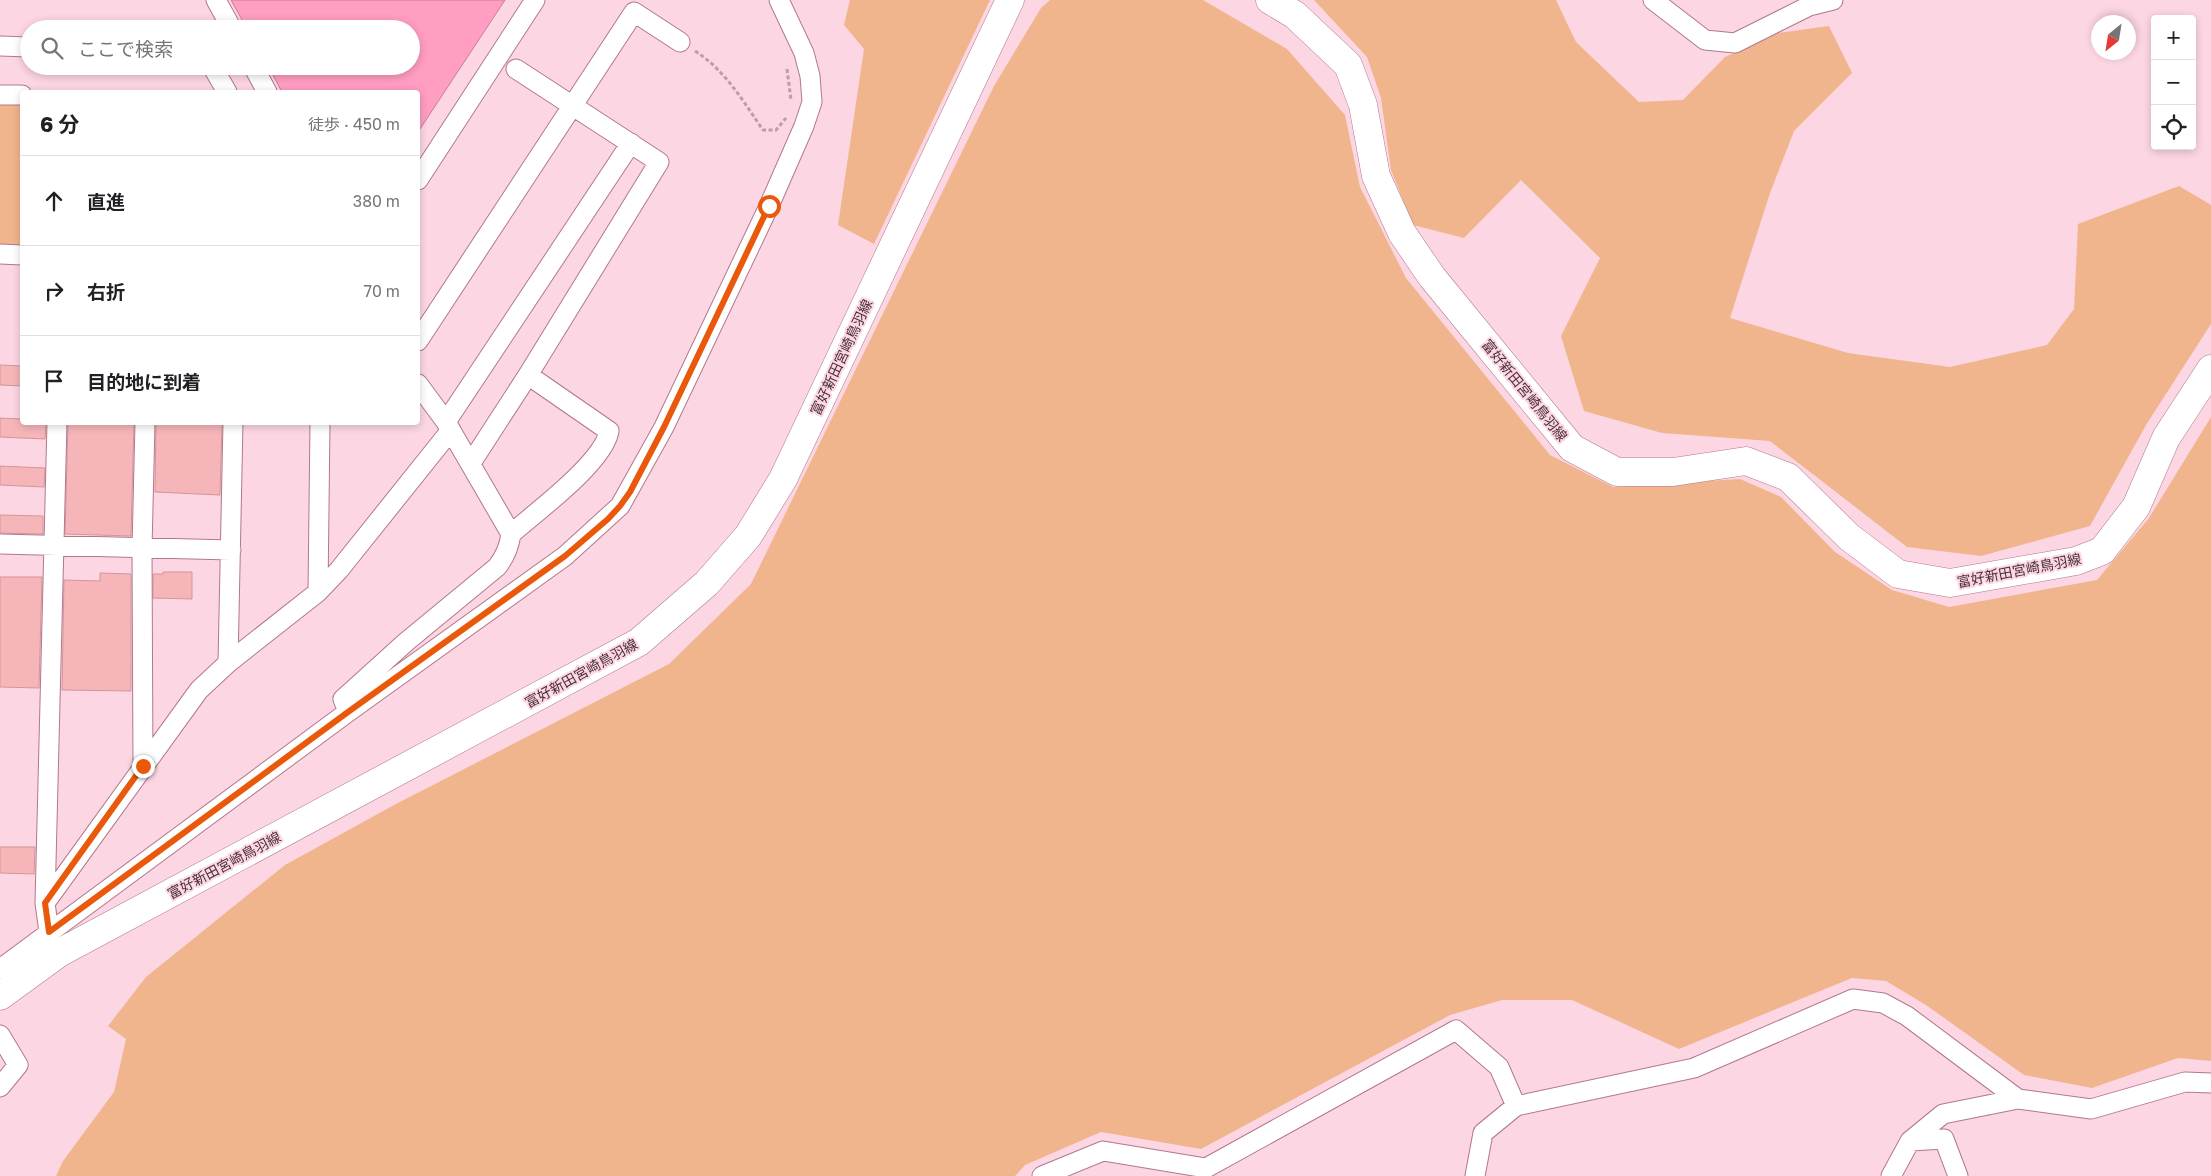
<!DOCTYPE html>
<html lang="ja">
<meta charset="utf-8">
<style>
:root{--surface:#fff;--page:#f6f6f6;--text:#202124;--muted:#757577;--line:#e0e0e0}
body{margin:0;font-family:"Golos Text","Noto Sans JP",sans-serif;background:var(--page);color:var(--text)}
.controls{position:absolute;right:15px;top:15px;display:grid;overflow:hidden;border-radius:5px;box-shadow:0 2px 8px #0003}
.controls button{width:45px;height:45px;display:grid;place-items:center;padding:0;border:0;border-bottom:1px solid var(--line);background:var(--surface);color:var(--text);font:25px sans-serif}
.compass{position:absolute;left:2091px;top:15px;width:45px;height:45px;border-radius:50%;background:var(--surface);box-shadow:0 2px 8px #0003;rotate:210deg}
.stop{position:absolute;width:15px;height:15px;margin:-11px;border:4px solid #ea580c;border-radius:50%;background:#fff}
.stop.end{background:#ea580c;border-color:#fff;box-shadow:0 1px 5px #0008}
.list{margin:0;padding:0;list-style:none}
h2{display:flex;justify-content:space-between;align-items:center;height:65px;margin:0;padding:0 20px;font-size:21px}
h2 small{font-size:16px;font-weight:400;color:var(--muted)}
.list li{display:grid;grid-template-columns:32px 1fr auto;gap:15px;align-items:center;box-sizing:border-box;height:90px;padding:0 20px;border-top:1px solid var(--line)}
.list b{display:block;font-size:19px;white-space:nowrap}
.list em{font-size:16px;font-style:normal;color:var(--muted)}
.icon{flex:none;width:28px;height:28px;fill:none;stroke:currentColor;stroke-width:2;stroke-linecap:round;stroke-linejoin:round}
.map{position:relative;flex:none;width:2211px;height:1176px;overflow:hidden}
.search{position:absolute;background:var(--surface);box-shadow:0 2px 8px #0003;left:20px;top:20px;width:400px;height:55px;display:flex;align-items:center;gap:12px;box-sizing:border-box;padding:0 18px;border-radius:28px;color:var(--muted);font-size:19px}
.panel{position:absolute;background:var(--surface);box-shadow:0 2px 8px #0003;left:20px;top:90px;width:400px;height:335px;border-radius:5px}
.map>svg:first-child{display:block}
.green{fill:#f0b58c}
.water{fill:#ff9dc2;stroke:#c87c98}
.building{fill:#f6b6b9;stroke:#d49598}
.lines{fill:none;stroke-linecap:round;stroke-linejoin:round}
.street-casing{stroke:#b1788c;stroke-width:21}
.secondary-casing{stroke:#b1788c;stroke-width:29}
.path{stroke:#be9ca8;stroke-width:3;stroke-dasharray:4 2.5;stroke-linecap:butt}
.street{stroke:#fff;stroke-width:19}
.secondary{stroke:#fff;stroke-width:28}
.route{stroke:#ea580c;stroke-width:6}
.labels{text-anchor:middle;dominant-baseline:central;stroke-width:4;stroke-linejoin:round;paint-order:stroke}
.street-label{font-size:14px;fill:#472f37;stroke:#fcd6e3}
</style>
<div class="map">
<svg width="2211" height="1176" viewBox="0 0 2211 1176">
<rect width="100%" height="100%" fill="#fcd6e3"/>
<path class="green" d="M850 0H990L874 244 838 225 864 49 844 25Z
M1050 0H1203L1287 49 1345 115 1360 187 1406 278 1550 455 1613 487 1740 479 1781 497 1835 552 1892 590 1949 607 2097 580 2149 518 2211 417V1061L2178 1058 2092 1088 2024 1075 1926 1005 1886 981 1852 978 1679 1049 1572 1000H1502L1450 1015 1201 1149 1101 1132 1025 1165 1015 1176H56L63 1161 114 1092 126 1039 108 1026 146 977 285 865 394 805 669 664 751 584 994 86 1041 8Z
M1314 0H1556L1576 42 1639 102 1683 100 1725 57 1778 33 1829 26 1852 73 1794 131 1770 193 1730 318 1848 353 1950 367 2047 345 2074 309 2078 224 2179 186 2211 205V324L2146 425 2090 526 1981 556 1907 547 1770 441 1662 433 1584 411 1561 336 1600 258 1521 180 1464 238 1413 225 1391 170 1381 98 1367 57Z
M0 99 22 100V247H0Z"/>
<path class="water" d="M231 0H505L418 132V92H282L268 66H411V29H247Z"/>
<path class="building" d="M0 365 22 366V386L0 385Z
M0 418 22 419V422H46L45 439 0 437Z
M68 422H134L131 536 65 534Z
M156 422 222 424 220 495 155 492Z
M0 466 45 468 44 487 0 485Z
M0 515 43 516V534L0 533Z
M163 572H192V599L153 598V574H163Z
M100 573 131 574V691L62 690 64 580 100 581Z
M0 577H42L39 688 0 687Z
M0 847H35L34 874 0 873Z"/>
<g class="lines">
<g class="street-casing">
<path id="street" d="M216 0 232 29
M1653 0 1705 40 1735 43 1809 6 1833 0
M0 46 29 47
M212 66 227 92
M253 66 267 92
M0 95H22
M418 180 535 0
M0 254 22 255
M418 341 634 12 680 42
M446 422 631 143
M471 463 528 375 659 162 516 69
M511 534C536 512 604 462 609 431L528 375
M0 544 231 550
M318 592 320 422
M228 663 233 422
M348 712 343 699 406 642 497 567C505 557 509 548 511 534L446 422 418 384
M143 767 142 549 145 422
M45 903 57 422
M49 932 45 903 199 690 228 663 318 592 339 570 451 430
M0 969 348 712 565 556 620 506 664 427 769 206 804 126 812 102 810 76 804 53 779 0
M0 1035 18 1065 0 1087
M1910 1141 1944 1139 1958 1176
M1042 1176 1103 1151 1206 1168 1456 1030 1499 1067 1516 1106
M1475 1176 1483 1133 1516 1106 1694 1068 1853 999 1883 1003 1907 1016 2018 1099
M1891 1176 1910 1141 1943 1114 2018 1099 2091 1109 2185 1082 2211 1083"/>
</g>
<g class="secondary-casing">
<path id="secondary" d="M1270 0 1295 15 1348 65 1363 105 1376 176 1402 233 1432 277 1572 448 1617 472H1673L1746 461 1788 477 1849 537 1898 574 1950 583 2076 561 2102 551 2136 507 2166 438 2211 369
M0 996 59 953 639 642 707 583 748 536 783 479 1010 0"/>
</g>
<path class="path" d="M695 51C725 70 743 101 763 130H776L786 118
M787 69 791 100"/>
<use href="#street" class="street"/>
<use href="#secondary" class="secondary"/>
</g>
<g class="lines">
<path class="route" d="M143 766 45 903 49 932 348 712 565 556 608 519 620 506 630 492 664 427 769 206"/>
</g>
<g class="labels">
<g class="street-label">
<text transform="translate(841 357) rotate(-65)">富好新田宮崎鳥羽線</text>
<text transform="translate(1525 390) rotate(51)">富好新田宮崎鳥羽線</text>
<text transform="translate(2019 570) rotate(-11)">富好新田宮崎鳥羽線</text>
<text transform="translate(581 673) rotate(-29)">富好新田宮崎鳥羽線</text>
<text transform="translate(224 865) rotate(-28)">富好新田宮崎鳥羽線</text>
</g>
</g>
</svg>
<div class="controls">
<button>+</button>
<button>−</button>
<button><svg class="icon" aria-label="locate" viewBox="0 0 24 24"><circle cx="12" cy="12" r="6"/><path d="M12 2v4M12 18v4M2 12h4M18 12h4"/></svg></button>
</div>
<svg class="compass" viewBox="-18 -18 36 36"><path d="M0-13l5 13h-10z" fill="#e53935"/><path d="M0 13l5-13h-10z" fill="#757577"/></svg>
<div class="stop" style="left:769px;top:206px"></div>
<div class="stop end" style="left:143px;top:766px"></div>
<div class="search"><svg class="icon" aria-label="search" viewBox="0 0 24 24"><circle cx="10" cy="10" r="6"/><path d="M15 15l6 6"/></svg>ここで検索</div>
<section class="panel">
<h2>6 分<small>徒歩 · 450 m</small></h2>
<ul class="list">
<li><svg class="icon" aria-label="ahead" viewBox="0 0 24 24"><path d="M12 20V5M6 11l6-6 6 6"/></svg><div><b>直進</b></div><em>380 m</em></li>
<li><svg class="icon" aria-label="right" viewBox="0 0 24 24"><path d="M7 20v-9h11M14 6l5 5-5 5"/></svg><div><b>右折</b></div><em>70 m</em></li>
<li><svg class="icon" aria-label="arrive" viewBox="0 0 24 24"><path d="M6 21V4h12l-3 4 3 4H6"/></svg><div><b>目的地に到着</b></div></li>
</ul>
</section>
</div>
